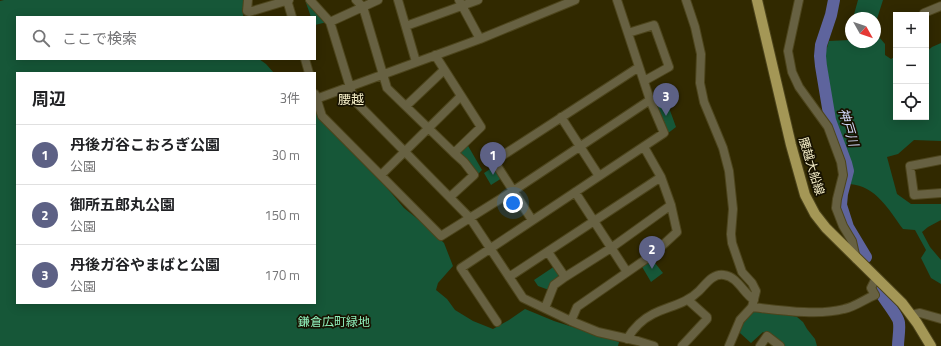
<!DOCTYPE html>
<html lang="ja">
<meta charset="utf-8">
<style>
:root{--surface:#fff;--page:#f6f6f6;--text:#202124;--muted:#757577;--line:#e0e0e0;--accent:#5d6185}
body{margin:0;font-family:"Titillium Web","Noto Sans JP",sans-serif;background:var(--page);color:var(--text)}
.controls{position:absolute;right:12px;top:12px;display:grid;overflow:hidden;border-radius:0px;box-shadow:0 2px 10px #0003}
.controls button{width:36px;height:36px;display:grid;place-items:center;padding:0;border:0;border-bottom:1px solid var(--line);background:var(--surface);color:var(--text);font:20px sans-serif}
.compass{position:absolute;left:845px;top:12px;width:36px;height:36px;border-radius:50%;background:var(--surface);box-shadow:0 2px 10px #0003;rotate:130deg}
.you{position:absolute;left:513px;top:203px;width:14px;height:14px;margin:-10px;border:3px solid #fff;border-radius:50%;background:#1a73e8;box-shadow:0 0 0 6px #1a73e833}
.badge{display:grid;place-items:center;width:26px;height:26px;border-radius:50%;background:var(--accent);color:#fff;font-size:13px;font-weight:700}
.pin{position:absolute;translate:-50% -33px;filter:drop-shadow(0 1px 2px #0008)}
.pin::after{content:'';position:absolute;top:21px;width:14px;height:12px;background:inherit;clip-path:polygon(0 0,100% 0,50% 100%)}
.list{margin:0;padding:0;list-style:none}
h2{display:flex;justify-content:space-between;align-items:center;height:52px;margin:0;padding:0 16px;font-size:17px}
h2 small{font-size:13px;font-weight:400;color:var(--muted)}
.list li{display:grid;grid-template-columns:26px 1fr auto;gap:12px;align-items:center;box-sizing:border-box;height:60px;padding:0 16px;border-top:1px solid var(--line)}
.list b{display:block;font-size:15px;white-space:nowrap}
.list p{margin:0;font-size:13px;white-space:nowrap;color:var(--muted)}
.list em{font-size:13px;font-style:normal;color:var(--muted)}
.icon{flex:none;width:22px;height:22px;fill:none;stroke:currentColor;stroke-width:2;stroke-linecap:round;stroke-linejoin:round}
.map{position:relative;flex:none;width:941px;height:346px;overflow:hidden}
.search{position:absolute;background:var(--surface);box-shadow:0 2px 10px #0003;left:16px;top:16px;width:300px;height:44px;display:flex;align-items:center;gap:10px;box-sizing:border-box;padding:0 14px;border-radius:0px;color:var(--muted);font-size:15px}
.panel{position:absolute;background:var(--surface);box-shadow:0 2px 10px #0003;left:16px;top:72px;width:300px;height:232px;border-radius:0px}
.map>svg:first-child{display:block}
.green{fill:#165738}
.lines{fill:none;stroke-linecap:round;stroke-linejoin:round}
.river{stroke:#5e649d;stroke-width:12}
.minor-casing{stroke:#4d451c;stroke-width:10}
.major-casing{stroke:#4d451c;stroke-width:12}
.minor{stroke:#676142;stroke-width:8}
.major{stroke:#a49756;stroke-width:10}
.labels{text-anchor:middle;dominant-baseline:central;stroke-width:3.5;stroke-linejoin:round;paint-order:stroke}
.street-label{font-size:12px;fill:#f8f1ca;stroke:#171200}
.park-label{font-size:12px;fill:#90f1bb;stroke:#171200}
.neighbourhood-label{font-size:13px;fill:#f8f1ca;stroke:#171200}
.water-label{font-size:13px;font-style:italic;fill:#d5dbfd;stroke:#171200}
</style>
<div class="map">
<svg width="941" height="346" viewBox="0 0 941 346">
<rect width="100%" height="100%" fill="#312900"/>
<path class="green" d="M4 0H245L243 17H17V59H259L266 64 274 73H17V303H315V111L376 175 404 208 430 229 444 243 453 266 438 283 436 290 447 299 455 310 473 321 493 329 509 320 525 309 554 321 619 342 618 346H0V1Z
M305 0 327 22 315 25V17H311Z
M858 0H883L876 22 879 37 885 44V55L891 59 896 56V117H926V52L932 47 941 43V141L914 140 898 154 887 157 897 194 911 204H941V220L928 227 922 232 930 247 941 260V284L931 278 921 258 926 250 915 230 903 229C889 210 876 186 850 184L851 177 848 160 831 111 828 75 825 54 829 41 850 40 851 30V42H875V18H853Z
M671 90 668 105 676 127 667 134 654 99Z
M467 144 482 170 477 175 459 152Z
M495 166 502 178 491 185 484 173Z
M651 258 663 273 651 282 641 265Z
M555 266 560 274V278L549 290 538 286 534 280Z
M754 306 797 317 803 322 807 329 815 339 817 346H782L763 332 751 343 740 333 742 315Z"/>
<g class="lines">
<path class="river" d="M834 0 831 15 821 45 820 56 821 66 830 120 846 163 848 171 842 194 841 205 848 227 866 257
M879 290C883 298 899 317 899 323 900 330 898 339 898 346"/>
<g class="minor-casing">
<path id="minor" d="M248 0 247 11 249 12 289 0
M287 0 292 17
M310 0 330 22 354 100 470 218 523 298 571 321 598 332 638 341 654 346
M356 0 363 7 387 88 454 153
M398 0 416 62
M459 0 480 39
M686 0 695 27 701 54 700 83 704 102 723 148 729 171 733 209 731 234 732 243 742 272 752 283 756 291 752 307 740 320 729 346
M799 0 788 51 792 72 799 87 828 127 841 162 843 175 837 199 836 208 843 226 852 241 856 259
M924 13 941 6
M330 22 378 0
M406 26 478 0
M628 33 654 25 669 67 644 81
M435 55 481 127 454 153 464 162 474 175 450 197
M305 59 309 73
M315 94 322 116 441 236 513 191 650 100
M316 99 480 39 575 0
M406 106 444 70
M561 117 599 176
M941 160 910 166 914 195 941 193
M381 175 461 96
M575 192 627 272
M532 220 494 161 639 67
M548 252 565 277 611 248 671 205
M509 277 661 177
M752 307C779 310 818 316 844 309 855 307 865 299 875 295L871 288 876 278
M545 308 554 285 565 277
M911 315 920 313 941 319
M571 321 577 307 652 255 677 232 671 205 661 177 644 147
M497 322 461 268 664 133 650 100 617 0
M627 339C633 329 643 319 653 314 669 306 686 304 699 291 706 284 713 273 724 275 738 277 743 293 754 300
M682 346 707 319V317L688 300
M760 346 767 336 780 346"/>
</g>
<g class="major-casing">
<path id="major" d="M757 0 791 145 805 195 815 214 826 228 902 303 917 323 931 346"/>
</g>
<use href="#minor" class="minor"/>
<use href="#major" class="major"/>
</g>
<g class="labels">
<g class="street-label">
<text transform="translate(812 166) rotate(73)">腰越大船線</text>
</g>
<g class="park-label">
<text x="334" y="321">鎌倉広町緑地</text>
</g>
<g class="neighbourhood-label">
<text x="351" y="99">腰越</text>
</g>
<g class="water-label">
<text transform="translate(849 127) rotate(73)">神戸川</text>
</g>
</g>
</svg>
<div class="controls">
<button>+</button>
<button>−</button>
<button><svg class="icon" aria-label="locate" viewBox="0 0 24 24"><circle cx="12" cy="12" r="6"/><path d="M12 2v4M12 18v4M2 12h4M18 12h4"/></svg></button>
</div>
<svg class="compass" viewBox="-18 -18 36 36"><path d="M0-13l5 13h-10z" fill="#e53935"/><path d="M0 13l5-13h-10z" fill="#757577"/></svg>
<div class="you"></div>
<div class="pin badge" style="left:493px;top:175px">1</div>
<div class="pin badge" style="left:652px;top:269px">2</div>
<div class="pin badge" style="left:666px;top:116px">3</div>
<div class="search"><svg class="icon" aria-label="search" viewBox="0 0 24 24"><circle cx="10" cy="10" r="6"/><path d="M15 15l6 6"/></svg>ここで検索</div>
<section class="panel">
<h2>周辺<small>3件</small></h2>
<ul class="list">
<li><span class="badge">1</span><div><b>丹後ガ谷こおろぎ公園</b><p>公園</p></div><em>30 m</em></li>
<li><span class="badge">2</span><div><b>御所五郎丸公園</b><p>公園</p></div><em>150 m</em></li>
<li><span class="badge">3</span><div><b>丹後ガ谷やまばと公園</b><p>公園</p></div><em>170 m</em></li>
</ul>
</section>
</div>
